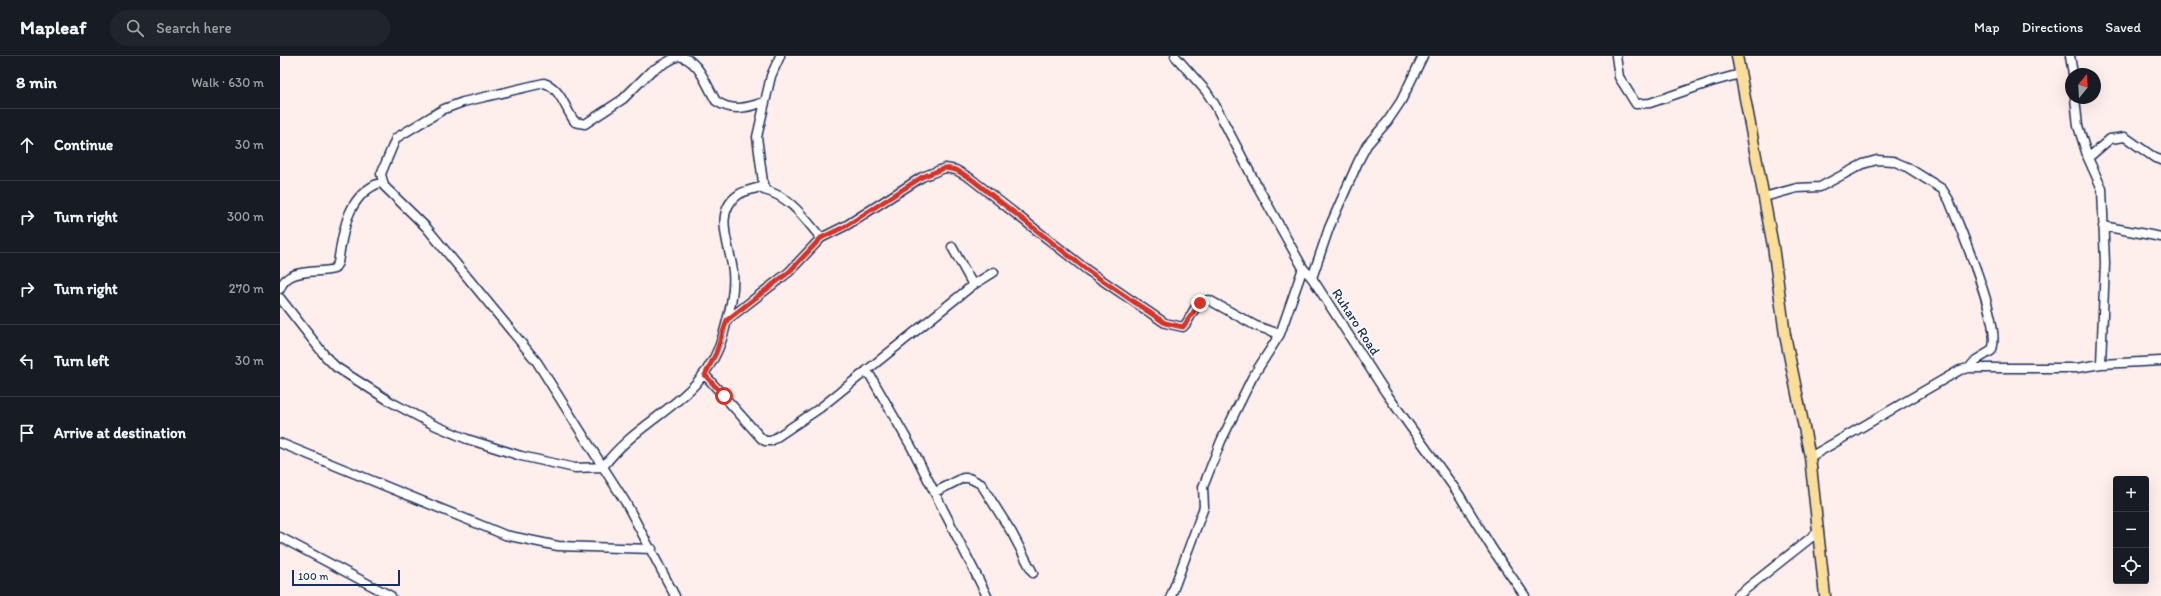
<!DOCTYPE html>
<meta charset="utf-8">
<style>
:root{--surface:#171b24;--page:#20242c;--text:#f1f3f6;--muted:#9ea1a6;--line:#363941}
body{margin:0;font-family:Itim,sans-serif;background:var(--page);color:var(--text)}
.controls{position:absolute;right:12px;bottom:12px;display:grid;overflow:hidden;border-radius:4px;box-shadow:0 4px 16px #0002}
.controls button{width:36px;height:36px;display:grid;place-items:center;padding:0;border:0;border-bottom:1px solid var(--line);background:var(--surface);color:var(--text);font:20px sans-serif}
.compass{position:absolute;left:1785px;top:12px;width:36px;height:36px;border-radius:50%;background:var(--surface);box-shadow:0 4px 16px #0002;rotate:18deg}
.scale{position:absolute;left:12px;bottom:10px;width:108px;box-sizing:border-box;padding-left:4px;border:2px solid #1b2f5e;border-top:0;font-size:11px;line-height:14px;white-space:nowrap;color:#1b2f5e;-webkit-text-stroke:3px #fff;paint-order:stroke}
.stop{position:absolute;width:12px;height:12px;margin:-9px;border:3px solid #d93025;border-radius:50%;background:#fff}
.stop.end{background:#d93025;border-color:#fff;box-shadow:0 1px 4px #0008}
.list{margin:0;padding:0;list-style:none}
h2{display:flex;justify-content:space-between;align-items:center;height:52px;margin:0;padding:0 16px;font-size:17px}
h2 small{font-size:13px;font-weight:400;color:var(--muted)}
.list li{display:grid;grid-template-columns:26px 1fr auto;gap:12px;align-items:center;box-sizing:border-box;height:72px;padding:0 16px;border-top:1px solid var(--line)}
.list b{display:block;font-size:15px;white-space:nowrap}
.list em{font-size:13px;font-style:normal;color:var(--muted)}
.icon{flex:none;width:22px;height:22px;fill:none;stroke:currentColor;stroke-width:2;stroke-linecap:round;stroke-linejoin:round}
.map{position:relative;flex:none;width:1881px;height:540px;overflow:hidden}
header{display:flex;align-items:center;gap:24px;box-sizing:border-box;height:56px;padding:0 20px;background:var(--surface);border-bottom:1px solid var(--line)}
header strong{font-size:19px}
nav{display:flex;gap:22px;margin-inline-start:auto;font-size:14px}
.search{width:280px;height:36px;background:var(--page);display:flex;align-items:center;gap:10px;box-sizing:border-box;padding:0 14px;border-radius:22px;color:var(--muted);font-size:15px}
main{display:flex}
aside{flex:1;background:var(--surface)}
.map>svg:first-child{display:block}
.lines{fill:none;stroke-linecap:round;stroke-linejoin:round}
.minor-casing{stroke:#1b2f5e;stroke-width:11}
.major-casing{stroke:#1b2f5e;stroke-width:13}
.minor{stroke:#fff;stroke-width:8}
.major{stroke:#fcde96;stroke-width:10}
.route{stroke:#d93025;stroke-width:5}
.labels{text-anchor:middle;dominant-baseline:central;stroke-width:3;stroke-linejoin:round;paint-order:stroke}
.street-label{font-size:14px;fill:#1b2f5e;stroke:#fff}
</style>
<header>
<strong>Mapleaf</strong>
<div class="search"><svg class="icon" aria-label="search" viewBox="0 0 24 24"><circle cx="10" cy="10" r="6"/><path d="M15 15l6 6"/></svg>Search here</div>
<nav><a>Map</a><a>Directions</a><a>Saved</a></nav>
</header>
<main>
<aside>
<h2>8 min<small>Walk · 630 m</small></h2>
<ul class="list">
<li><svg class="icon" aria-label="ahead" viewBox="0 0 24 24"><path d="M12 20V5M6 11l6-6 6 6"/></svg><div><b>Continue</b></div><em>30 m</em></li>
<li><svg class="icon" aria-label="right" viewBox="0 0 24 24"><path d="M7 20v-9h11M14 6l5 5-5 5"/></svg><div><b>Turn right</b></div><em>300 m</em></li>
<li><svg class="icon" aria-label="right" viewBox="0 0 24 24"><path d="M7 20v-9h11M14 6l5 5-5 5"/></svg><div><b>Turn right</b></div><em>270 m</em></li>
<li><svg class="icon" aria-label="left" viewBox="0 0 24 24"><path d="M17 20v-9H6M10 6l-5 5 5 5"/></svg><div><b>Turn left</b></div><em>30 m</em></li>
<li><svg class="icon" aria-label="arrive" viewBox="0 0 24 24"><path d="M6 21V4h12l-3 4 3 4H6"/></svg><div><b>Arrive at destination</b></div></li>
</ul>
</aside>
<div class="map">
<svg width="1881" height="540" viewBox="0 0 1881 540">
<rect width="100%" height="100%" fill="#feefec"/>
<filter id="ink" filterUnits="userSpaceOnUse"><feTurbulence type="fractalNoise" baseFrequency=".025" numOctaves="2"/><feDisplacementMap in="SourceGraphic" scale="8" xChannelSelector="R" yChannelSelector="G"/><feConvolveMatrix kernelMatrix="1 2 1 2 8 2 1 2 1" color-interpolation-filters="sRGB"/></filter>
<g filter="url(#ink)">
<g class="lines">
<g class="minor-casing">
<path id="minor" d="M398 0C419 3 426 29 436 45 452 56 467 52 484 46
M500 0 491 20 477 81 484 134C510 140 525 163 541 182
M895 0 926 35 935 49 974 124 1023 212 1032 222 1106 337 1178 437 1213 494 1245 540
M1336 0 1339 21 1356 48 1370 47 1431 26 1460 18
M1790 0 1793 18
M1808 102 1830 83 1845 81 1875 102 1881 104
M1484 141 1517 132 1540 131 1583 108 1597 104 1613 105 1627 111 1662 133 1669 144C1679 170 1725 275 1711 295L1696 304 1689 312
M1823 170 1881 181
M672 191 693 229
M1032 222 1049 172 1078 106 1087 89 1107 66 1121 45 1143 0
M0 233C7 211 37 218 54 213L58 207C63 175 67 138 102 126
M0 242 46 301 56 311 111 346 154 369 187 383 241 400 295 412 323 411
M447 264 509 216 541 182 567 169 642 121 665 112 676 114 690 122 807 214 885 267 903 271C912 263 913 245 929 244L976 270 1000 278
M1821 308 1881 305
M587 314 632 392 707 540
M425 319 481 382 485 385H491L540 352 693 229 714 216
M0 387 225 479 278 490 372 493
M1530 401 1680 314 1689 312H1797L1821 308 1825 207 1822 133 1808 102 1798 70 1795 42
M323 411 257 306 146 171 104 130 101 118 116 82 164 53 183 46 264 27C281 32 285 53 295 66L305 68 343 43 371 15 398 0
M655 436 683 422H689L701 428 732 477 753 517
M0 481 111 540
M395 540 346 447 323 411C361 359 426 346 444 276 449 257 455 236 453 216 451 192 432 157 458 139 465 134 476 133 484 130
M891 540 924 451 923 431 941 385 972 322 1000 278 1023 212
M1457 540 1538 476"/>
</g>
<g class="major-casing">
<path id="major" d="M1457 0 1493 190 1505 279 1530 401 1545 540"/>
</g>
<use href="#minor" class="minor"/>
<use href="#major" class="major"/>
</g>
</g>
<g class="lines" filter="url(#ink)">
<path class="route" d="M444 340 425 319 436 297 447 264 509 216 541 182 566 170 642 121 665 112 676 114 690 122 807 214 885 267 903 271 920 247"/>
</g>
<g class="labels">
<g class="street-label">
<text transform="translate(1076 266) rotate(57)">Ruharo Road</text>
</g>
</g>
</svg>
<div class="controls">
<button>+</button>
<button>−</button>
<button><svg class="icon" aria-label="locate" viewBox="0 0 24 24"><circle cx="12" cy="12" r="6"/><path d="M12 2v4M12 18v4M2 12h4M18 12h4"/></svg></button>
</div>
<svg class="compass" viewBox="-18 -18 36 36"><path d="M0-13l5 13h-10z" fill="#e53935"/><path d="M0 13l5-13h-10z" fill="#9ea1a6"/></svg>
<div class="scale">100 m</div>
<div class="stop" style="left:444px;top:340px"></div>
<div class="stop end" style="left:920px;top:247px"></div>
</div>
</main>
